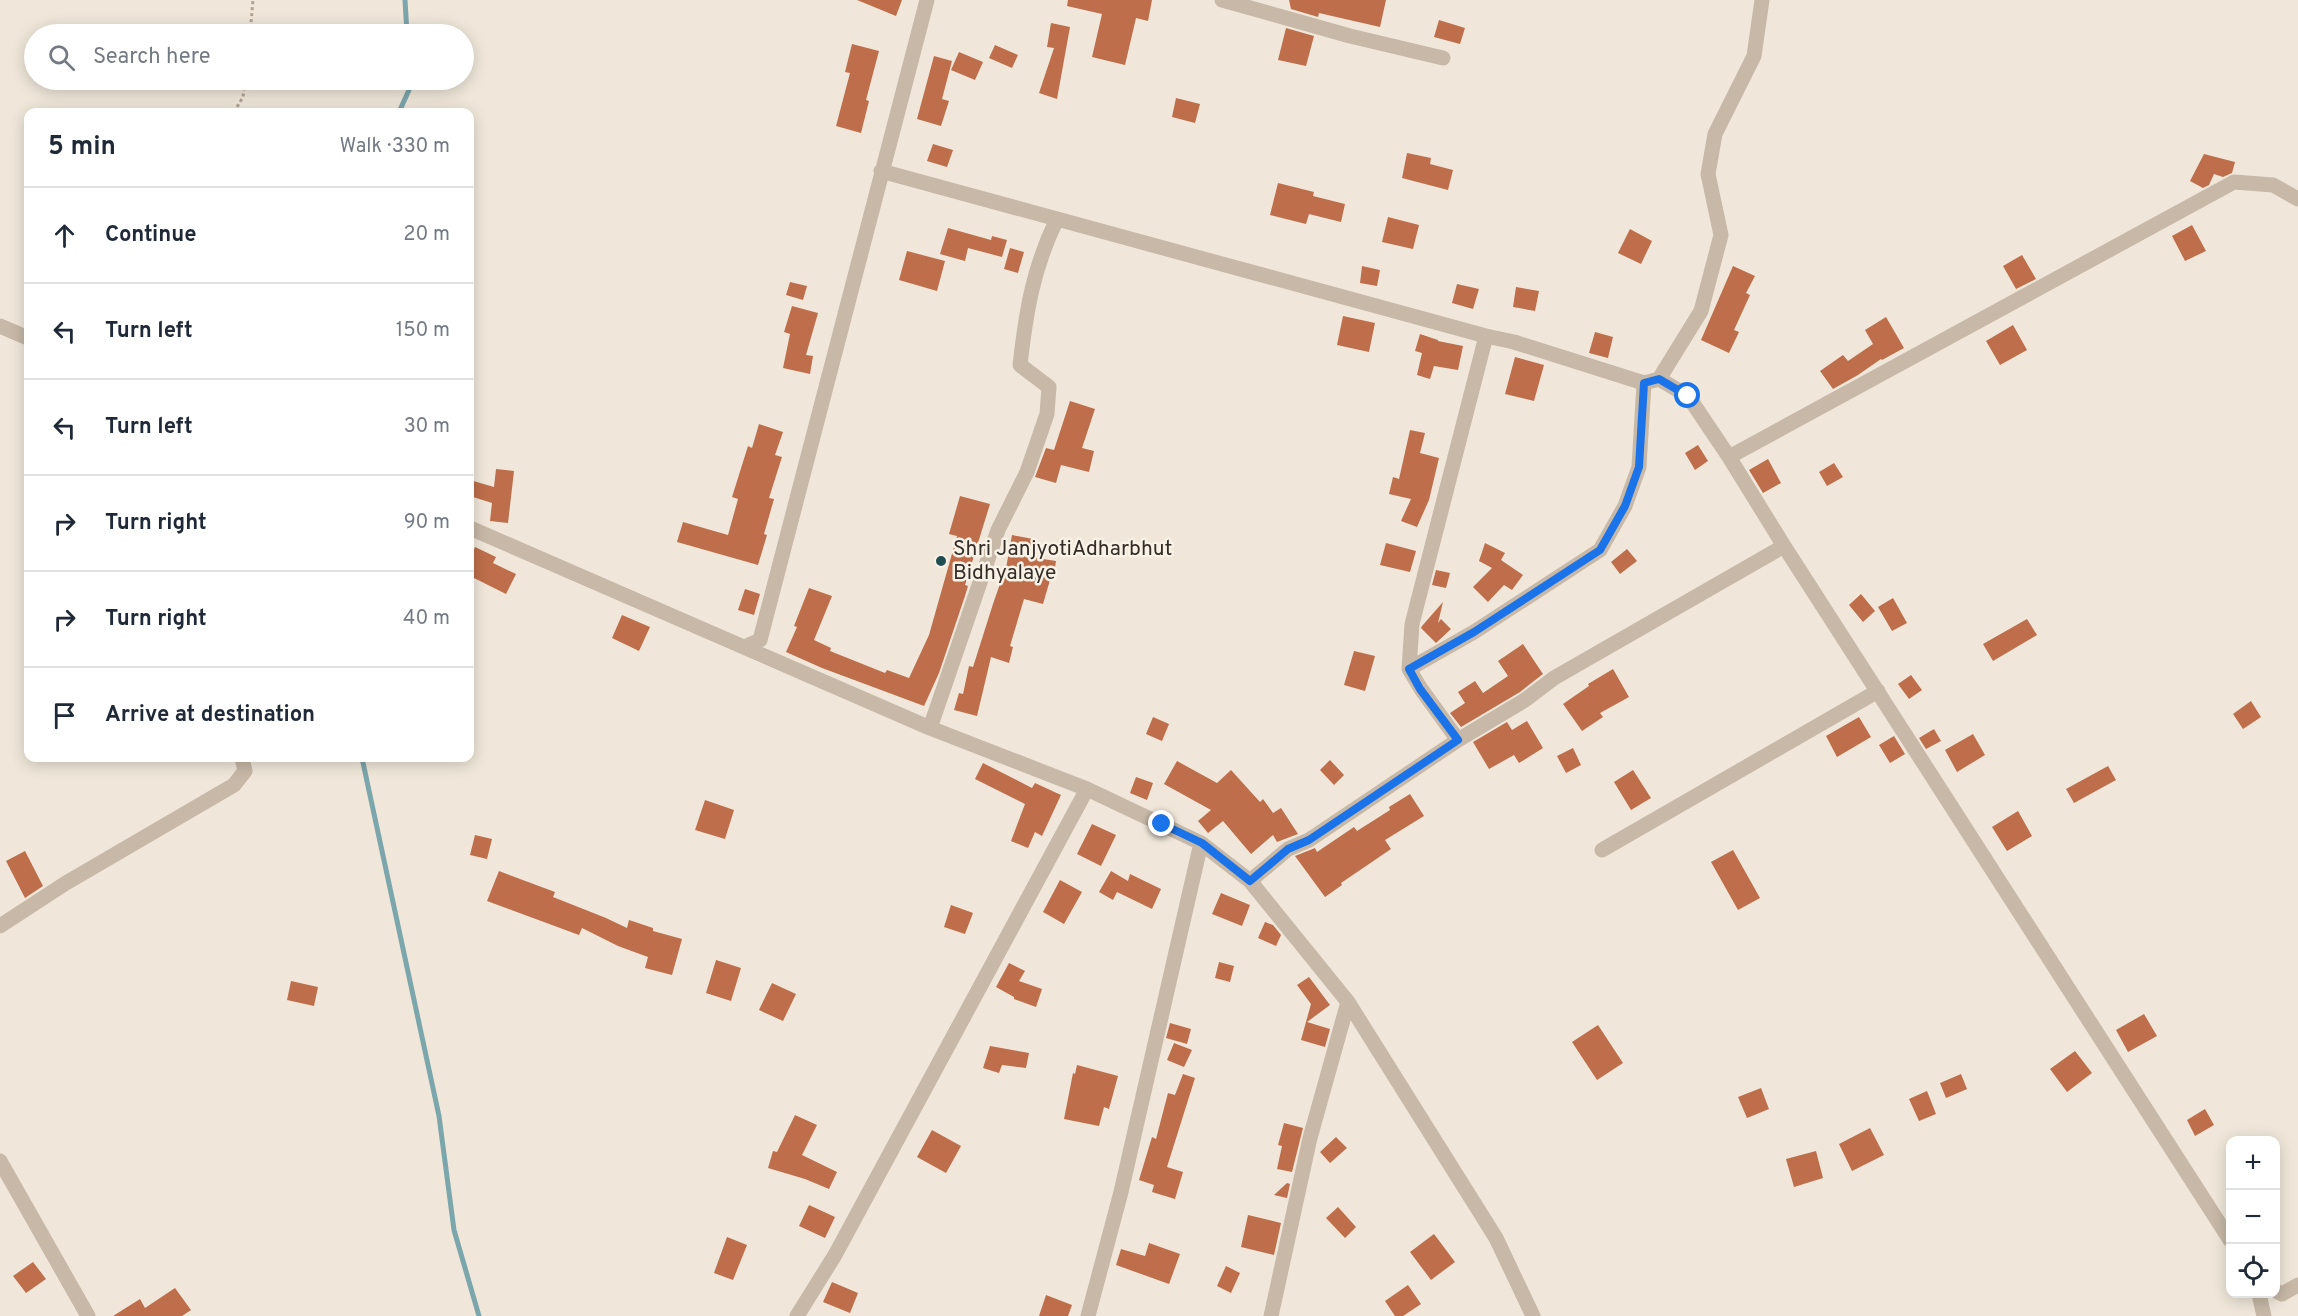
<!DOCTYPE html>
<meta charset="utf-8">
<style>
:root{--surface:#fff;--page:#f6f6f7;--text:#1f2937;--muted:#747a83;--line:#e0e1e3}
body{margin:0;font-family:Overpass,sans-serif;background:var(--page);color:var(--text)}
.controls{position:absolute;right:18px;bottom:18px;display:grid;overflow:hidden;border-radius:12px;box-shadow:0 3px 15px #0003}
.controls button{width:54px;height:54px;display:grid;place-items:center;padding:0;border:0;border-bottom:2px solid var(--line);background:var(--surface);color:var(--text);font:30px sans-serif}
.stop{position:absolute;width:18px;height:18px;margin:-14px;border:4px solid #1a73e8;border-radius:50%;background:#fff}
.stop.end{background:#1a73e8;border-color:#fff;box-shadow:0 2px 6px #0008}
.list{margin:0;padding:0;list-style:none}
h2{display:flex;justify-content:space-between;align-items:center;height:78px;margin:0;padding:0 24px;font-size:26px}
h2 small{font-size:20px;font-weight:400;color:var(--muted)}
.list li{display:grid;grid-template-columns:39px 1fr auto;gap:18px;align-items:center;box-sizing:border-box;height:96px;padding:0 24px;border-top:2px solid var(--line)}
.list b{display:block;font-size:22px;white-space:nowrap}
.list em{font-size:20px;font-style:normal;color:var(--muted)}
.icon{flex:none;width:33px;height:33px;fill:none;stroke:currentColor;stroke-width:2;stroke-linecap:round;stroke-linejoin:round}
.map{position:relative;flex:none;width:2298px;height:1316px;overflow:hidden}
.search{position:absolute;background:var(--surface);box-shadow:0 3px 15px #0003;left:24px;top:24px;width:450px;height:66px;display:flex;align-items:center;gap:15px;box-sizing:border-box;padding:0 21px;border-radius:33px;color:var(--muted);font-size:22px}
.panel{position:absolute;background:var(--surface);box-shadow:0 3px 15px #0003;left:24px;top:108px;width:450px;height:654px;border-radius:12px}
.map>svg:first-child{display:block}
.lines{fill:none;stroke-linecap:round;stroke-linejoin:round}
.stream{stroke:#7ba6ab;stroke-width:5}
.building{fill:#be6e4a}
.path{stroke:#b3a292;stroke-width:3;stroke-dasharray:3 3;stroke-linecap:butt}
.minor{stroke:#c7b8a7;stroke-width:15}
.route{stroke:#1a73e8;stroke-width:8}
.poi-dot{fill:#204c53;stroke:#f8f1e6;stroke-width:2}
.labels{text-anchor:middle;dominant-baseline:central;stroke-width:5;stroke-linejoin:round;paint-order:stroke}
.poi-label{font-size:21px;fill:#342c27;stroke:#f8f1e6;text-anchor:start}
</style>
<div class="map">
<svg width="2298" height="1316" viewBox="0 0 2298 1316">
<rect width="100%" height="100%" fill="#f0e7da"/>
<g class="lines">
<path class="stream" d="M405 0 407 34
M399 112 409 90V80
M362 758 439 1116 454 1230 479 1316"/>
</g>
<path class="building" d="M857 0H902L896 16Z
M1068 0H1152L1148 21 1136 18 1125 65 1092 57 1102 14 1067 6Z
M1289 0H1386L1380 27 1319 13 1318 17 1291 9Z
M1439 20 1465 28 1460 44 1434 37Z
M1051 23 1070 27 1057 99 1039 93 1054 48 1047 47Z
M1286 28 1314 36 1306 66 1278 60Z
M852 44 879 51 866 100 869 101 861 133 836 126 850 73 845 72Z
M995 45 1018 55 1012 68 989 58Z
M959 52 983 62 975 80 951 70Z
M934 56 952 61 942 99 949 101 941 126 917 119Z
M1176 98 1200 104 1195 123 1172 117Z
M933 144 953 150 947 167 927 161Z
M1407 153 1431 158 1430 164 1453 170 1448 190 1402 178Z
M2204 154 2235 162 2232 173 2223 177 2214 174 2209 185 2203 188 2190 181Z
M1278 183 1314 192 1313 196 1345 204 1341 222 1309 214 1306 224 1270 215Z
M1388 217 1419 225 1413 249 1382 242Z
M2192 225 2206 251 2185 261 2172 236Z
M948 228 991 240 992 236 1007 240 1002 257 968 248 965 261 940 254Z
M1630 229 1652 241 1641 264 1618 253Z
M1010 248 1024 252 1018 273 1004 269Z
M907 251 945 261 937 291 899 280Z
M2022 255 2036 279 2016 289 2003 266Z
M1362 266 1380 270 1377 286 1360 283Z
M1733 266 1755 276 1746 293 1750 295 1734 330 1739 332 1729 353 1701 340Z
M790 282 807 286 803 300 786 295Z
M1457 284 1479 289 1473 309 1452 303Z
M1516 287 1539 291 1535 311 1513 307Z
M792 306 818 313 806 355 813 356 810 374 783 368 790 334 784 332Z
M1343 316 1375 323 1369 352 1337 345Z
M1886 317 1904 348 1882 360 1881 359 1858 375 1833 389 1820 371 1843 355 1848 361 1873 344 1865 330Z
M2013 325 2027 350 2000 365 1986 341Z
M1595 332 1613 337 1608 358 1589 353Z
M1420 334 1438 340V341L1463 346 1458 370 1434 366 1430 379 1417 375 1422 353 1415 351Z
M1515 357 1544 365 1534 401 1505 394Z
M1070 401 1095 409 1082 448 1094 451 1089 472 1061 465 1056 483 1035 477 1046 448 1054 450Z
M759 424 783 432 775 455 782 457 769 498 774 499 764 534 767 535 758 565 677 542 683 522 728 535 738 499 732 497 748 446 752 448Z
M1410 430 1425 433 1420 453 1439 458 1429 500 1417 527 1401 521 1411 499 1389 494 1393 477 1399 479Z
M1698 445 1708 461 1695 470 1685 453Z
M1768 459 1781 483 1763 493 1749 470Z
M1834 463 1843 477 1827 486 1819 472Z
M496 469 514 471 508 523 490 521 492 503 470 496V480L494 487Z
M960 496 990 504 965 585 968 586 965 596 939 673 924 706 822 668 786 652 797 627 794 626 809 588 832 596 814 640 831 648 830 651 885 673 887 670 909 678 929 635 957 536 949 534Z
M1012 535 1033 539 1030 557 1056 561 1053 580H1050L1043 604 1024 599 1010 646 1013 647 1009 663 991 657 977 716 954 710 959 693 963 694 969 666 973 667 993 604 1002 578 1004 579Z
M1386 543 1416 551 1410 572 1380 565Z
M1485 543 1505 553 1501 560 1523 575 1512 590 1504 585 1488 602 1473 587 1492 568 1479 561Z
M475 547 496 557 493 563 516 574 506 594 470 576V559Z
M1627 549 1637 561 1620 574 1611 562Z
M1436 570 1450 573 1446 588 1432 585Z
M745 589 760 594 754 615 738 610Z
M1861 594 1875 611 1863 622 1849 605Z
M1893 598 1907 623 1892 631 1878 607Z
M1443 602 1438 623 1441 619 1451 629 1436 643 1421 628 1422 626Z
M622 615 650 627 639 651 612 638Z
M2027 619 2037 635 1993 661 1983 644Z
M1523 644 1543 674 1520 692 1461 727 1450 713 1465 703 1458 692 1475 681 1483 693 1508 676 1498 661Z
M1354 651 1375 656 1365 691 1344 685Z
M1613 669 1629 697 1600 713 1603 717 1582 731 1563 704 1589 686 1588 684Z
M1911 675 1922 690 1909 699 1898 684Z
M2251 701 2261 717 2243 729 2233 714Z
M1153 717 1169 724 1162 741 1146 734Z
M1859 717 1871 737 1837 757 1826 736Z
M1527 721 1543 748 1519 763 1514 755 1489 769 1473 742 1507 722 1512 730Z
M1934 729 1941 741 1926 749 1919 738Z
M1973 734 1985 755 1957 772 1945 750Z
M1894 736 1905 754 1890 763 1879 745Z
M1573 748 1581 765 1566 773 1557 756Z
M1330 760 1344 775 1334 785 1320 770Z
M1177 761 1217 783 1231 770 1260 802 1263 799 1273 813 1281 808 1298 834 1277 842 1273 835 1251 854 1223 821 1208 833 1198 821 1211 810 1164 784Z
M983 763 1032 788 1035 783 1061 795 1042 836 1035 832 1028 848 1011 841 1025 804 975 779Z
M2108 766 2116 780 2074 803 2066 789Z
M1633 770 1651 798 1631 810 1614 782Z
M1136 777 1153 783 1147 800 1130 793Z
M1410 794 1424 816 1385 840 1391 849 1341 883 1342 885 1325 897 1295 856 1315 848 1317 852 1354 827 1357 831 1390 810 1389 807Z
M705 800 734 810 725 839 695 830Z
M2018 811 2032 836 2007 851 1992 827Z
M1092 824 1116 835 1101 866 1077 854Z
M475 835 492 839 487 859 470 855Z
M1733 850 1760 898 1738 910 1711 862Z
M25 851 43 886 25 898 6 861Z
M499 871 555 892 553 897 606 918 627 928 629 920 653 928V931L682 939 672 975 645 968 648 957 618 946 582 928 579 935 487 901Z
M1111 871 1128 881 1130 874 1161 889 1152 909 1117 892 1113 900 1099 892Z
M1060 880 1082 892 1064 924 1043 912Z
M1221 893 1250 905 1242 926 1212 914Z
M951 905 973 913 965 934 944 927Z
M1265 922 1273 925 1281 935 1276 946 1258 938Z
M716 960 741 968 731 1001 706 993Z
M1219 962 1234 966 1230 982 1215 978Z
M1009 963 1025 971 1019 981 1042 989 1036 1007 1014 999V997L996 987Z
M1309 977 1330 1005 1307 1022 1330 1029 1325 1047 1301 1040 1311 1004 1297 985Z
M291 981 318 987 314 1006 287 1000Z
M772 983 796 994 783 1021 759 1010Z
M2144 1014 2157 1036 2128 1052 2116 1030Z
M1170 1023 1191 1029 1187 1044 1166 1038Z
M1598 1025 1623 1063 1597 1080 1572 1042Z
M1174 1043 1192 1050 1184 1067 1167 1060Z
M990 1046 1029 1053 1026 1068 1002 1065 999 1073 983 1068Z
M2075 1051 2092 1073 2067 1092 2050 1069Z
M1077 1065 1118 1076 1109 1109 1104 1107 1099 1126 1064 1119 1073 1073 1075 1074Z
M1183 1074 1195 1078 1167 1167 1183 1172 1175 1199 1152 1192 1154 1185 1139 1180 1152 1137 1156 1139 1168 1093 1175 1095Z
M1961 1074 1967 1089 1946 1098 1940 1083Z
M1761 1088 1769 1109 1747 1118 1738 1097Z
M1927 1091 1936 1114 1919 1121 1909 1099Z
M2205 1109 2214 1125 2195 1136 2187 1120Z
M795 1115 817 1125 802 1155 837 1172 829 1189 805 1179 768 1168 773 1151 777 1152Z
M1284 1123 1303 1128 1292 1172 1277 1169 1282 1146 1278 1145Z
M1870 1128 1884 1155 1852 1171 1839 1144Z
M932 1130 961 1146 946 1173 917 1157Z
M1336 1137 1347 1148 1330 1163 1320 1152Z
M1816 1151 1823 1178 1794 1187 1786 1159Z
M1287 1183 1290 1184 1287 1198 1274 1195Z
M809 1205 835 1217 825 1238 799 1226Z
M1338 1207 1356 1227 1345 1238 1326 1218Z
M1248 1215 1281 1223 1274 1255 1241 1247Z
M1434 1234 1455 1262 1431 1280 1410 1252Z
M727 1237 747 1245 733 1280 714 1273Z
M1149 1243 1180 1254 1169 1284 1116 1265 1121 1249 1145 1256Z
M33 1262 46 1279 26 1293 13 1276Z
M1226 1266 1240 1273 1231 1293 1217 1286Z
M832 1282 858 1293 850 1313 823 1302Z
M1408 1285 1421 1304 1403 1316H1395L1385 1301Z
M175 1288 191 1310 182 1316H113L140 1299 145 1308Z
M1046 1295 1072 1305 1068 1316H1039Z"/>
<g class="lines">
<path class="path" d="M250 34 253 0
M234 112 243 97 245 80"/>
<path class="minor" d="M1222 0 1350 36 1443 58
M1762 0 1754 56 1715 134 1708 174 1721 235 1701 311 1659 379 1688 396 1729 457 1784 546 2230 1240
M881 171 1486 336 1514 342 1644 383 1659 379
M0 326 28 338
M1729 457 2234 182 2273 185 2298 199
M470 528 930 728 1087 789 1201 843 1250 881 1348 1002 1496 1238 1533 1316
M744 647 760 640 927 0
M1409 669 1474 632 1600 550 1625 506 1639 467 1644 383
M930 728 998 530 1027 472 1047 414 1049 387 1020 365C1026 312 1033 268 1057 219
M1458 740 1421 689 1409 669 1412 624 1486 336
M1602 850 1878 691
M1250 881 1288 849 1309 840 1458 740 1525 700 1554 678 1784 546
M0 926 66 883 234 785 245 771 242 758
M0 1161 88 1316
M2276 1291 2282 1294 2298 1285
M2259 1294 2264 1316
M797 1316 835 1255 1087 789
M1088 1316 1121 1192 1201 843
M1271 1316 1310 1138 1348 1002"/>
</g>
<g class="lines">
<path class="route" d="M1162 824 1202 843 1250 881 1288 849 1309 840 1458 740 1420 689 1409 669 1474 632 1600 550 1625 506 1639 467 1644 383 1659 379 1688 396"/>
</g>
<circle class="poi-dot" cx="941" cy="561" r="6"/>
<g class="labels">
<g class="poi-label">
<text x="953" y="549">Shri JanjyotiAdharbhut<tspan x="953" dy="24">Bidhyalaye</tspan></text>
</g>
</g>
</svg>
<div class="controls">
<button>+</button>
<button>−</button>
<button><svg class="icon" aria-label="locate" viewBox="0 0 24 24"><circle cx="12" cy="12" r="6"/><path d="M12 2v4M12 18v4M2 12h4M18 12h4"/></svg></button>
</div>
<div class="stop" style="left:1688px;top:396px"></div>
<div class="stop end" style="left:1162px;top:824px"></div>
<div class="search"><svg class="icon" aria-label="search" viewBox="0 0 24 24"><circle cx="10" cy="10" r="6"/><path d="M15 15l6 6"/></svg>Search here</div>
<section class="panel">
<h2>5 min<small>Walk · 330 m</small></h2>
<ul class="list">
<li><svg class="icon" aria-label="ahead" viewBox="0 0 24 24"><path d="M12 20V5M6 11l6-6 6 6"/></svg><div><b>Continue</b></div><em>20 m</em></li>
<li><svg class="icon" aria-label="left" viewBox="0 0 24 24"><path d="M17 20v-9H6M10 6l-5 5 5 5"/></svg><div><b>Turn left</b></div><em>150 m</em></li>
<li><svg class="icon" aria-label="left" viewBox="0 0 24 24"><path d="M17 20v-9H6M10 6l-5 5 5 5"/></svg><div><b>Turn left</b></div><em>30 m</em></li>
<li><svg class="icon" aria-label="right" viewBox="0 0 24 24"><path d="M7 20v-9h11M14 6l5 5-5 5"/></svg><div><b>Turn right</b></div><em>90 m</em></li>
<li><svg class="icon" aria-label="right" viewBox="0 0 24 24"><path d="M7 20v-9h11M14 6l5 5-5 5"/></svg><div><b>Turn right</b></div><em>40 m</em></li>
<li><svg class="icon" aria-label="arrive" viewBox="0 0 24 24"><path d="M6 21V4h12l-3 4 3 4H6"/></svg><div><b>Arrive at destination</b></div></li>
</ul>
</section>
</div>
